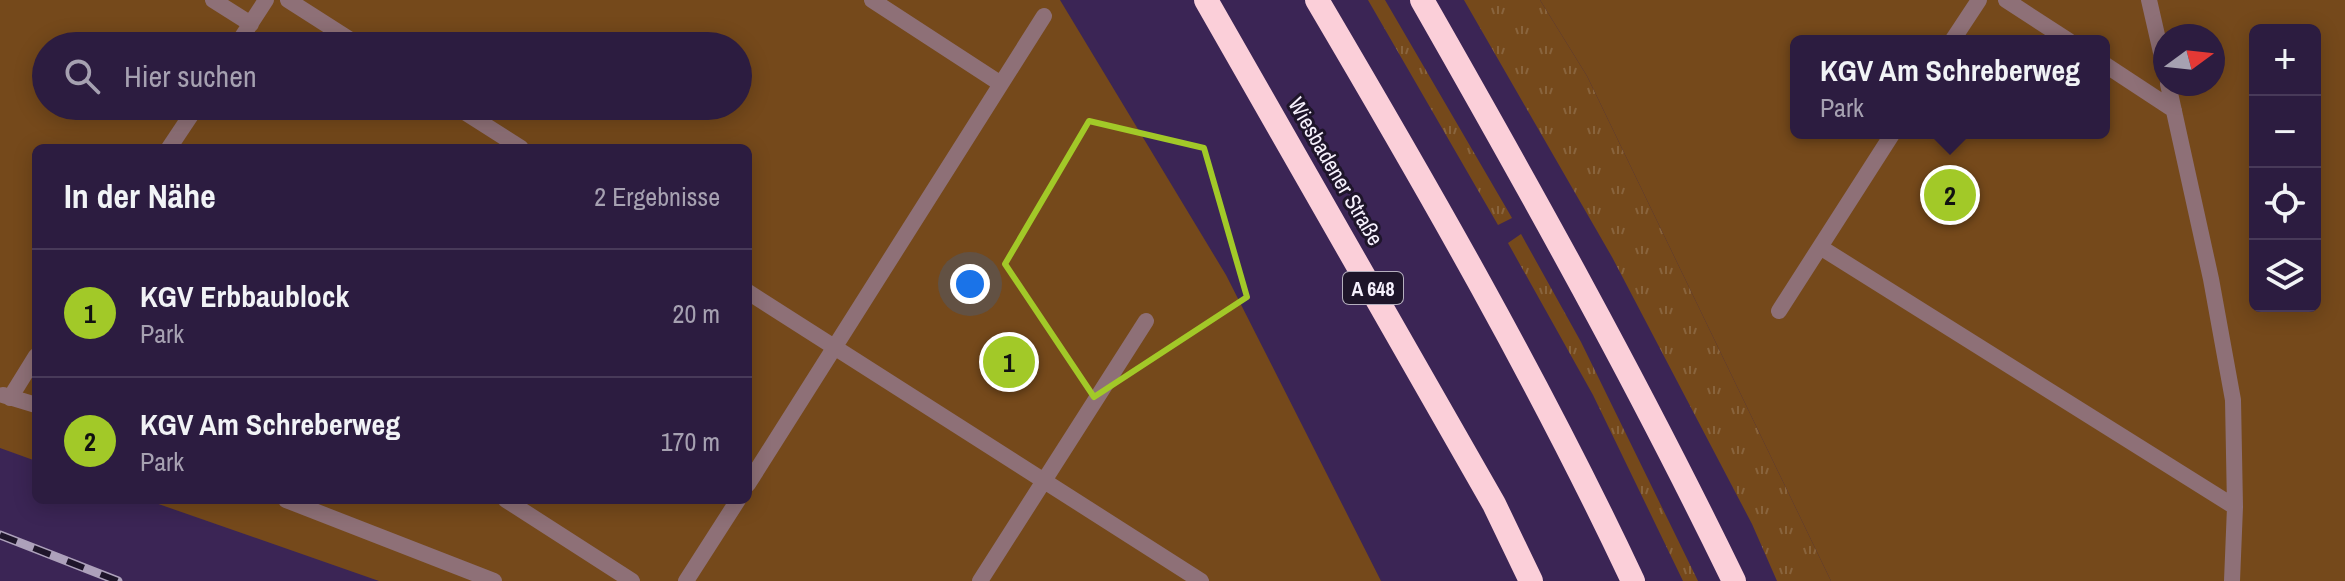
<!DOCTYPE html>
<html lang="de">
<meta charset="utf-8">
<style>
:root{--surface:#2c1c40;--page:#38294b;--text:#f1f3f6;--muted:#a6a1b1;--line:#483a59;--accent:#a2c928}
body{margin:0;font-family:"Archivo Narrow",sans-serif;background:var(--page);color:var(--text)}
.controls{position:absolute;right:24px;top:24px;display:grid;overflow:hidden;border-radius:12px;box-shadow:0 4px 20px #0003}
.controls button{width:72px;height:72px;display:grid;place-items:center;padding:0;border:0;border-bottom:2px solid var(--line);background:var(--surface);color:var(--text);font:40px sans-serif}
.compass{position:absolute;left:2153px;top:24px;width:72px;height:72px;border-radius:50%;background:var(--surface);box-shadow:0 4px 20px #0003;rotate:75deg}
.you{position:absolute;left:970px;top:284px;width:28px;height:28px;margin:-20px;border:6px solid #fff;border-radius:50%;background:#1a73e8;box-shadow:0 0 0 12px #1a73e833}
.badge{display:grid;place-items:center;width:52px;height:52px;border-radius:50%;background:var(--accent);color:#111;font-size:26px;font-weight:700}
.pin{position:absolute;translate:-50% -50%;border:4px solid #fff;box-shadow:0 2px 8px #0006}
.popup{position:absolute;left:1790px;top:35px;width:320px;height:104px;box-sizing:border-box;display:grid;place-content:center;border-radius:12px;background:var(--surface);filter:drop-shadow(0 2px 6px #0005);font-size:26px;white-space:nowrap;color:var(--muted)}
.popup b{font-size:30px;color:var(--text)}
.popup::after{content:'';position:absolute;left:50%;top:100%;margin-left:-16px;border:16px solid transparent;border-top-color:var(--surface)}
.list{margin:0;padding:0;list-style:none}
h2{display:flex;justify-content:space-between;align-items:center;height:104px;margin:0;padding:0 32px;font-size:34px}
h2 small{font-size:26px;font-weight:400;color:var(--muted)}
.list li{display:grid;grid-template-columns:52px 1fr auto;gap:24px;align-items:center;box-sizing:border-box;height:128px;padding:0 32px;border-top:2px solid var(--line)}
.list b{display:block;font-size:30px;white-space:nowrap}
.list p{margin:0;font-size:26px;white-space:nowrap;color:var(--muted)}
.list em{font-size:26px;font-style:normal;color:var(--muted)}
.icon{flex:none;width:44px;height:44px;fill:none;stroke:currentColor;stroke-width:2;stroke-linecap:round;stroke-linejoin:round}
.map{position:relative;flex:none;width:2345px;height:581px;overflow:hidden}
.search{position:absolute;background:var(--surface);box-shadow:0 4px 20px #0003;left:32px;top:32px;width:720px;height:88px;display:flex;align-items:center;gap:20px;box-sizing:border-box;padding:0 28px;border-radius:44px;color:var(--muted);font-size:30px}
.panel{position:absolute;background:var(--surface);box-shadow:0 4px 20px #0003;left:32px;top:144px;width:720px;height:360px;border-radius:12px}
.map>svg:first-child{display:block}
.grass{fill:url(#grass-tufts)}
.garden{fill:#75491b;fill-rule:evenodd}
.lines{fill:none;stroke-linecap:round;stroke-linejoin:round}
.lane{stroke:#8e7077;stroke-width:16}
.highway{stroke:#fbcfd9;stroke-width:24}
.rail-casing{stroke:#ada1bb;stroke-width:9}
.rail{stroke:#1e152a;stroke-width:6;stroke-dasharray:18;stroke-linecap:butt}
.marked{fill:none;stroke:#a2c928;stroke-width:6;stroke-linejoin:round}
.labels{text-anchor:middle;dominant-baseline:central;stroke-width:6;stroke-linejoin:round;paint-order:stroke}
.shield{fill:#1e152a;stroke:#b5afbe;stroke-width:2}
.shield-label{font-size:20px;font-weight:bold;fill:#f6f1fd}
.street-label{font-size:22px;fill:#f6f1fd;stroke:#1e152a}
</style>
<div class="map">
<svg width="2345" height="581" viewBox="0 0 2345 581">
<defs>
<pattern id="grass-tufts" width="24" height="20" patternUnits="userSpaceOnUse" patternTransform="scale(2)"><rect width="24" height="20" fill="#75491b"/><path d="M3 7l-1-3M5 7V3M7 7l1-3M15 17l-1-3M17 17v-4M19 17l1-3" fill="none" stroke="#89643d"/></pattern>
</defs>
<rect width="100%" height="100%" fill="#3b2555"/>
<path class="grass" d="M1368 0H1385L1512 218 1498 225Z
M1464 0H1540L1587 76 1831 581H1777L1752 524 1612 257Z
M1521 234 1581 342 1698 581H1683L1593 395 1508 243Z"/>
<path class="garden" d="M0 0H1060L1226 275 1381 581H379L147 500H748V148H36V461L0 448ZM46 46H738V106H46Z
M1540 0H2345V581H1831L1587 76ZM2255 30H2315V306H2255ZM2165 36H2213V84H2165ZM1796 41H2104V133H1796Z"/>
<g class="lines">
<path class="lane" d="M213 0 251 24
M288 0 360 46
M872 0 1001 84
M2006 0 2069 41
M2149 0 2165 70
M1952 41 1979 0
M236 46 266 0
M2104 64 2174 110
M455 106 521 148
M169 148 197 106
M1820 247 2235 507 2233 400 2211 279 2168 84
M748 292 1201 581
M1779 311 1893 133
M3 395 36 405
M10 398 36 356
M748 484 1044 16
M286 500 494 581
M506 500 632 581
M686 581 738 500
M980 581 1146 321
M2232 581 2235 507"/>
<path class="highway" d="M1206 0 1494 504 1531 581
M1317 0C1429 190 1539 381 1633 581
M1422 0C1531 191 1638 383 1734 581"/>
<g class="rail-casing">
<path id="rail" d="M0 535 118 581"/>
</g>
<use href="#rail" class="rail"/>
</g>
<path class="marked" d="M1089 121 1204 148 1247 297 1094 397 1005 264Z"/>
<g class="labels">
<rect class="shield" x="1343" y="272" width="60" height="32" rx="6"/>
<g class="shield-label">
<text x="1373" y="288">A 648</text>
</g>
<g class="street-label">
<text transform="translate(1336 171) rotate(60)">Wiesbadener Straße</text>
</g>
</g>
</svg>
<div class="controls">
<button>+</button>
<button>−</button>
<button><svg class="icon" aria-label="locate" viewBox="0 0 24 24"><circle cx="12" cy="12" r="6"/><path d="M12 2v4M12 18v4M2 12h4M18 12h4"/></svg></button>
<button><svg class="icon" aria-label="layers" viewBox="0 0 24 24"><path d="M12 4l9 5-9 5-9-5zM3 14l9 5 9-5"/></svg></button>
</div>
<svg class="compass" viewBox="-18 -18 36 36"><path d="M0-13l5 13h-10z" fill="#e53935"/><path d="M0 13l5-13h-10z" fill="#a6a1b1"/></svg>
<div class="you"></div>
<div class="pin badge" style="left:1009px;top:362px">1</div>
<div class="pin badge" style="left:1950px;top:195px">2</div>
<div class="popup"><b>KGV Am Schreberweg</b>Park</div>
<div class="search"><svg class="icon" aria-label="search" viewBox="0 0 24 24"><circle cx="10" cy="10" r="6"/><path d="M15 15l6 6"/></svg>Hier suchen</div>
<section class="panel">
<h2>In der Nähe<small>2 Ergebnisse</small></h2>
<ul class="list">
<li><span class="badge">1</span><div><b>KGV Erbbaublock</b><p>Park</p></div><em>20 m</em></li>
<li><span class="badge">2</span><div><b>KGV Am Schreberweg</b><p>Park</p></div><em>170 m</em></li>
</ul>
</section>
</div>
